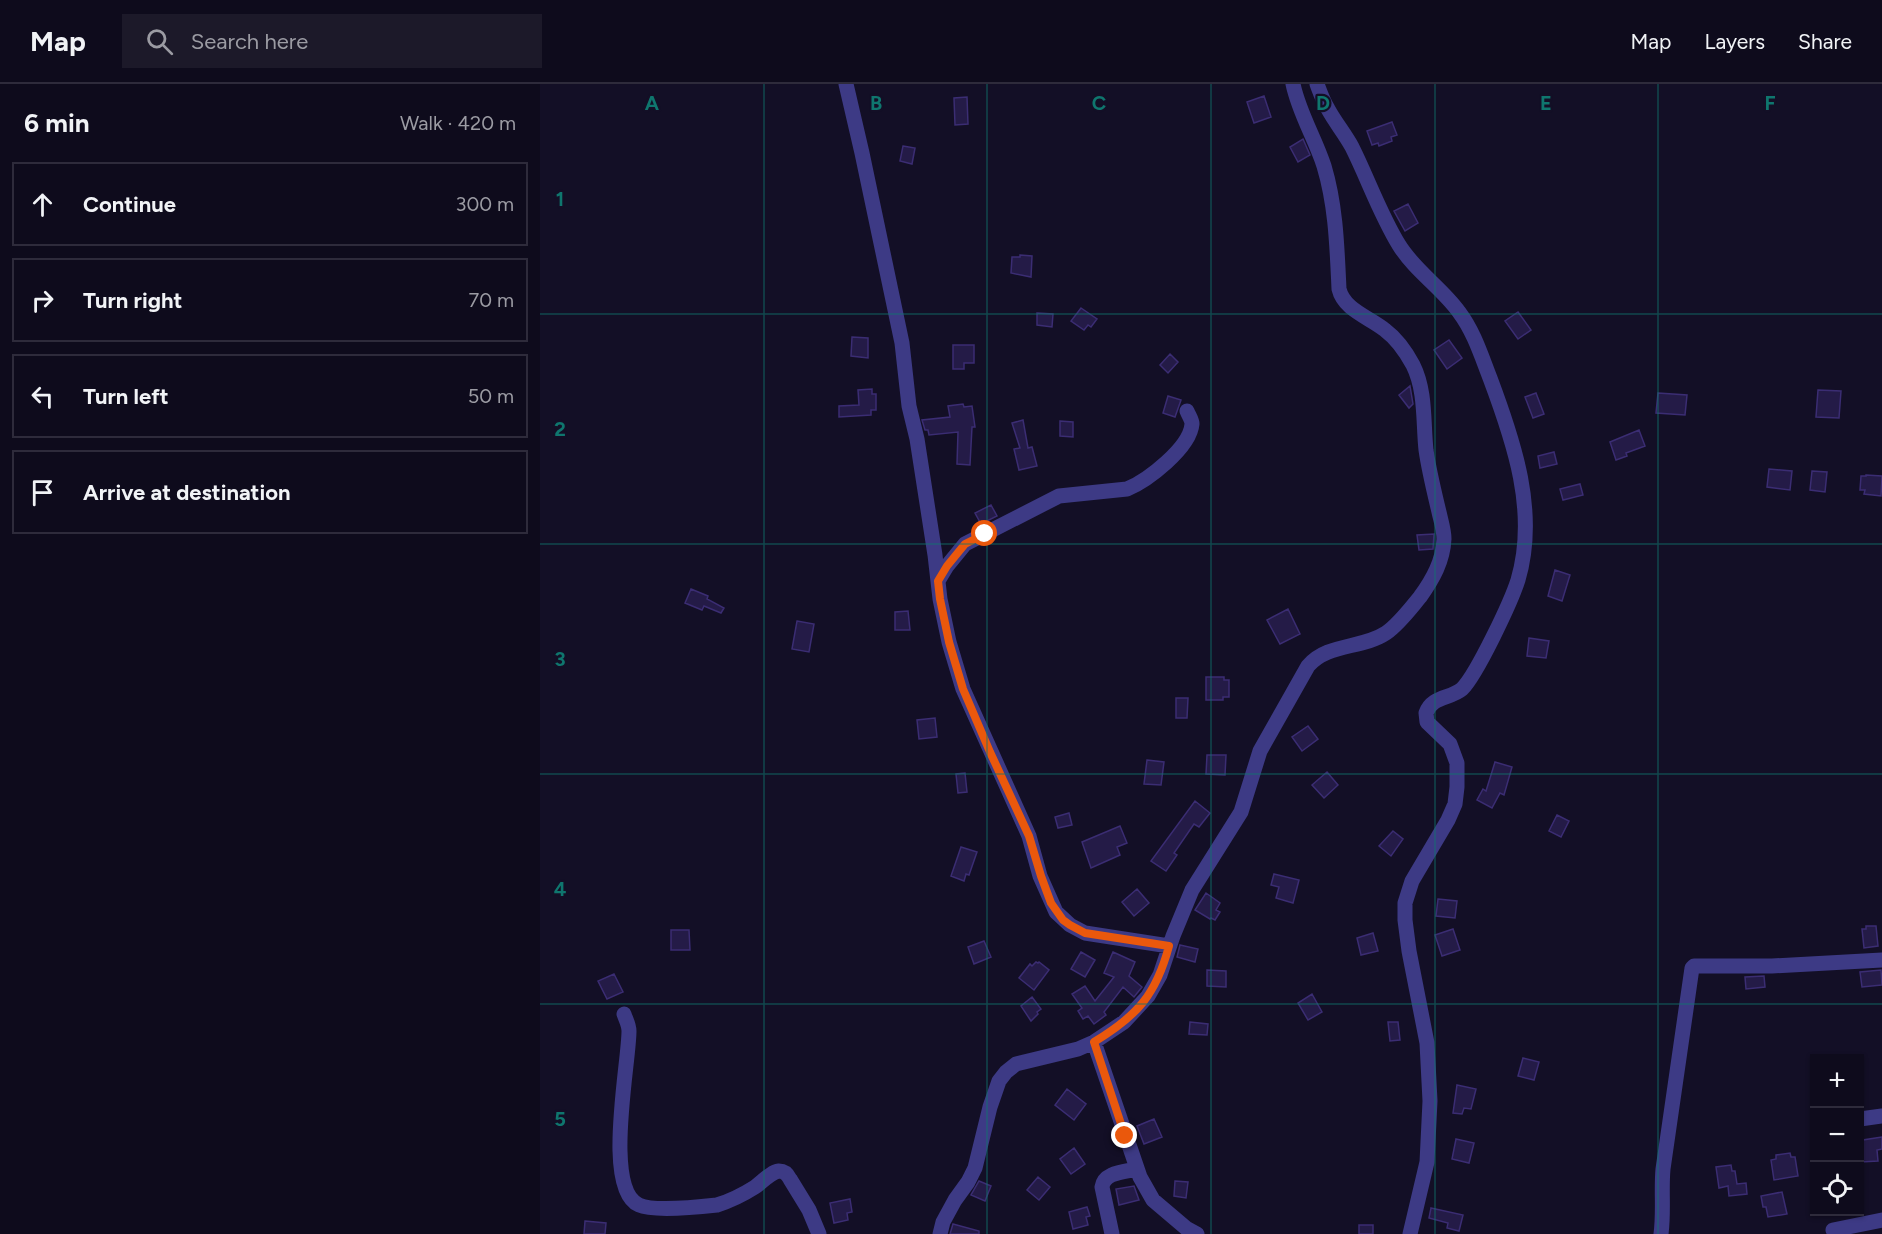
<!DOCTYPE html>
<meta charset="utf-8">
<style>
:root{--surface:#0e0b1c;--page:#1c1929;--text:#f1f3f6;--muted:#9b9ba3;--line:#2e2b3b}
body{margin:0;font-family:Figtree,sans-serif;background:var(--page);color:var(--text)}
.controls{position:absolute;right:18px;bottom:18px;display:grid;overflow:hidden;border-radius:0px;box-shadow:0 2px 4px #0004}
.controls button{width:54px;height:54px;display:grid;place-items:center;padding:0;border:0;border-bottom:2px solid var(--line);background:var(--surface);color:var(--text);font:30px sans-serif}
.stop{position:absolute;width:18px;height:18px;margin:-14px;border:4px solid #ea580c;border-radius:50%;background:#fff}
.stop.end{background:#ea580c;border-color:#fff;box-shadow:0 2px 6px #0008}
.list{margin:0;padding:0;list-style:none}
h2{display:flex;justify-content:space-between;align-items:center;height:78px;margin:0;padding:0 24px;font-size:26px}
h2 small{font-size:20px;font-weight:400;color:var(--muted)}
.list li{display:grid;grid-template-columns:39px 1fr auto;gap:18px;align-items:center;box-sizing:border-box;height:84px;margin:0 12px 12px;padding:0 12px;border:2px solid var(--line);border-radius:0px}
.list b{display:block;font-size:22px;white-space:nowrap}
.list em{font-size:20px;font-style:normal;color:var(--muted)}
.icon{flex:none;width:33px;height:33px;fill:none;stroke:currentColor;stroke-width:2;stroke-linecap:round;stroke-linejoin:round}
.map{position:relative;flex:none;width:1342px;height:1150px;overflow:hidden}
header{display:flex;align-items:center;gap:36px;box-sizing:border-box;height:84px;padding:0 30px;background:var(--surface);border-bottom:2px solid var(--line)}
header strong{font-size:28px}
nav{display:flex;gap:33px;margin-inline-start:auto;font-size:21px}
.search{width:420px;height:54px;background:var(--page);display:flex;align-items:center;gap:15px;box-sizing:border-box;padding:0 21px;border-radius:0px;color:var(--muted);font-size:22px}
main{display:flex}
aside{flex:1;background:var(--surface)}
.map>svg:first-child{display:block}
.building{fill:#241b47;stroke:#3b2d73;stroke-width:1.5}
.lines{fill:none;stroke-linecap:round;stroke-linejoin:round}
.street{stroke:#3d3a85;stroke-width:15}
.route{stroke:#ea580c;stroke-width:8}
.grid{fill:none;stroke:#0f766e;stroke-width:1.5;stroke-opacity:0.55}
.grid-label{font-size:20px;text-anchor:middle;font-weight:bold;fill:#0f766e;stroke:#130f26;stroke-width:4.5;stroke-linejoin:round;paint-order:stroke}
</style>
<header>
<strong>Map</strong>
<div class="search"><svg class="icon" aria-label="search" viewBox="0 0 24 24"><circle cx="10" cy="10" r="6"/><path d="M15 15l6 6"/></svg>Search here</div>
<nav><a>Map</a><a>Layers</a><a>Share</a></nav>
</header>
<main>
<aside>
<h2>6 min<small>Walk · 420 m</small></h2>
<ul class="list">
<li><svg class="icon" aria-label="ahead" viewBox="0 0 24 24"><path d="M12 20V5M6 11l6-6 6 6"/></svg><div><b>Continue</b></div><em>300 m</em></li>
<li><svg class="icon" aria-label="right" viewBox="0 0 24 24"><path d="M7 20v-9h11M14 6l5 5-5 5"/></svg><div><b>Turn right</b></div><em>70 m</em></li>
<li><svg class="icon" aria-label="left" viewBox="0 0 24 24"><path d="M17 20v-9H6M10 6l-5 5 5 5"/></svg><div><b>Turn left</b></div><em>50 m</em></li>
<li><svg class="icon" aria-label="arrive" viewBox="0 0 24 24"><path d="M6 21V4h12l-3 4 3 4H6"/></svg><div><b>Arrive at destination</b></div></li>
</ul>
</aside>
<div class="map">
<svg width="1342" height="1150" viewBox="0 0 1342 1150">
<rect width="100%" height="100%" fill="#130f26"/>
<path class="building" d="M724 12 731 33 714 39 707 18Z
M427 13 428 40 415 41 414 14Z
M852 38 857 51 851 53 852 57 839 62 838 59 832 61 827 47Z
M763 55 770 71 758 78 750 63Z
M363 62 375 64 372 80 360 77Z
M868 120 878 139 865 147 854 127Z
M480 171 492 172 491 193 471 189 472 173H480Z
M541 224 557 235 551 243 548 241 544 246 531 237Z
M978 228 991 246 978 255 965 237Z
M497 229 513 230 512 243 497 241Z
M312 253 328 254V274L311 272Z
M909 256 922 274 907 285 894 266Z
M413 261H434V279H424V285H413Z
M630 270 638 278 628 289 620 281Z
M870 302 873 320 869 324 859 311Z
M332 305V310H336V326H331V331L299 333V322L319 321 318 306Z
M1278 306 1301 307 1299 334 1276 333Z
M996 309 1004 330 993 334 985 313Z
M1118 309 1147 311 1145 331 1116 329Z
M628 312 641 316 635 333 623 329Z
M423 320 424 323 432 322 435 343H432L430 381 417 380 418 348 389 351 388 346H385L382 336 410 333 408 322Z
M483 336 488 364 492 363 497 382 479 386 474 365 480 364 472 339Z
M520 337 533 338V353L520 352Z
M1099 346 1105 362 1086 369 1087 372 1076 376 1070 358Z
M1014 368 1017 380 1000 384 998 372Z
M1229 385 1252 387 1250 406 1227 403Z
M1272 387 1287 388 1285 408 1270 406Z
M1326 391 1342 392 1341 412 1324 410 1325 406H1320L1321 392H1326Z
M1040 400 1043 411 1023 416 1020 405Z
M451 421 457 432 441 440 435 429Z
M894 450 893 465 879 466 877 451Z
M1015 486 1030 491 1022 517 1008 512Z
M151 505 168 512 167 515 184 524 181 529 164 522 162 526 145 519Z
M748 525 760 550 740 560 727 536Z
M368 527 370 546H355V528Z
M257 537 274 540 269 568 252 565Z
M989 554 1009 557 1006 574 987 572Z
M666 593H684V596H689V613H683V616H666Z
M636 614H648L647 634H636Z
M395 634 397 653 379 655 377 636Z
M768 642 778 655 762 667 752 653Z
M667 671H686L685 691 666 690Z
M607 676 624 678 621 701 604 700Z
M955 678 972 683 964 711 960 709 952 724 937 716 943 705 946 707Z
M787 688 798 701 784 714 772 701Z
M425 689 427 708 418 709 416 690Z
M655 717 670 729 659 743 654 740 634 769 637 771 626 787 611 777Z
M529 729 532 741 518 744 515 733Z
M1017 731 1029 737 1021 753 1009 747Z
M580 742 587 759 577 763 580 771 551 784 542 758Z
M853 747 863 755 851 772 839 762Z
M421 763 437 768 429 791 426 790 424 797 411 792Z
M734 790 759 796 753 819 736 814 739 803 731 801Z
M597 805 609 819 594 832 582 818Z
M666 809 680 819 676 826 680 828 675 836 671 834 670 835 655 826Z
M898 815 917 817 915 834 896 832Z
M1326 842H1336L1338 862 1324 864 1322 845H1326Z
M913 845 920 866 902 872 895 851Z
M131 846H149L150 866H131Z
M833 849 838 867 821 871 817 854Z
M444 857 451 873 434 880 428 863Z
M640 861 658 865 655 878 637 873Z
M541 868 555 876 545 893 531 885Z
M573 868 595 878 589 892 602 903 594 913 583 903 564 928 566 931 554 940 548 932 543 935 538 927 542 924 532 910 545 902 555 917 574 893 564 889Z
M496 878 498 879 499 878 509 886 494 906 479 894 490 880 492 882Z
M667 886 686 887V903L667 902Z
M1341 886 1342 901 1322 903 1320 888Z
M74 890 83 908 67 915 58 897Z
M1224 892 1225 903 1206 905 1205 893Z
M772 910 782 928 768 936 758 919Z
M492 913 501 925 497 928 498 930 491 937 481 922Z
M650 938 668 940 667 951 649 950Z
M848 938H858L860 956 850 957Z
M983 974 999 978 994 996 978 992Z
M917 1001 936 1005 931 1025 924 1024 922 1030 913 1029Z
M527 1005 546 1020 534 1036 515 1021Z
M614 1035 622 1053 604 1060 597 1042Z
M1342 1053V1065L1337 1066 1338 1077 1320 1078V1060L1323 1059V1056Z
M916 1055 934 1059 929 1079 912 1075Z
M534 1064 545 1080 531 1090 520 1075Z
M1250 1069 1251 1073H1255L1258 1092 1234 1096 1231 1076 1236 1075V1071Z
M1191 1081 1192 1087H1195L1197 1100 1206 1099 1207 1110 1189 1112 1188 1102 1179 1104 1176 1083Z
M498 1093 510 1103 499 1116 487 1106Z
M439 1097 451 1102 445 1117 431 1111Z
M635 1097 648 1098 646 1114 634 1112Z
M594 1102 599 1116 579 1121 576 1105Z
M1242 1108 1247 1130 1228 1133 1226 1123H1223L1221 1112Z
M310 1115 312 1128 307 1129 308 1136 294 1139 290 1119Z
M547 1123 550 1132 546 1133 548 1141 533 1145 529 1128Z
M891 1124 923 1131 919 1147 907 1144 908 1139 889 1134Z
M45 1137 66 1139 65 1150H44Z
M413 1140 439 1147V1150H410Z
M819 1141H833V1150H819Z"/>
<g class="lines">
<path class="street" d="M306 0 322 69 362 259 369 322 377 355 395 471 400 515 409 558 423 605 489 752 500 792 516 828 530 841 545 849 629 862
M777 0C780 8 783 17 788 25 795 38 805 50 812 63 828 95 840 130 859 161 875 187 902 204 919 228 934 248 941 271 950 294 974 358 998 428 978 496 971 518 937 590 922 605 910 615 892 612 886 629L887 638 910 660 917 679V703L915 720 908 736 872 797 865 819V836L869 867 887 959 890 1017 887 1078 870 1150
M398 497 407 482 425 460 519 412 587 405C607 397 650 364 652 340 652 336 649 332 647 327
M84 930C86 936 89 941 89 947 89 980 63 1105 99 1121 114 1128 159 1123 177 1121 190 1117 204 1110 215 1103 222 1098 231 1088 239 1087 245 1087 248 1091 250 1095L269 1126 279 1150
M554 958 600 1093 613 1116 646 1144 657 1150
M1320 1035 1342 1032
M1293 1146 1342 1136
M400 1150 403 1138 415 1116 428 1098 435 1084 450 1023 459 997 466 988 476 980 538 965 554 958 584 938 608 912 620 891 633 852 652 806 701 728 720 667 768 582C787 559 822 565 846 549 859 540 870 525 880 513 893 495 903 477 904 455 904 446 901 437 899 428 894 407 889 387 886 366 883 338 886 307 873 281 866 268 857 255 845 246 829 233 804 226 799 205 797 163 796 122 784 82 775 54 759 29 753 0
M572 1150 562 1103C564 1088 584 1088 597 1085
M1121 1150C1124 1127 1121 1107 1123 1085L1152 884 1154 882H1232L1342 876"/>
</g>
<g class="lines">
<path class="route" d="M445 450 425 460 407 482 398 497 400 515 409 558 423 605 450 668 489 752 501 792 511 819 523 836 530 841 545 849 629 862C616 911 597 932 554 958L585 1052"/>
</g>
<path class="grid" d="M224 0V1150M447 0V1150M671 0V1150M895 0V1150M1118 0V1150M0 230H1342M0 460H1342M0 690H1342M0 920H1342"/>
<g class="grid-label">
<text x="112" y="26">A</text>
<text x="336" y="26">B</text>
<text x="559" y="26">C</text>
<text x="783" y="26">D</text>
<text x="1006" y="26">E</text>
<text x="1230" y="26">F</text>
<text x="20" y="122">1</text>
<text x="20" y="352">2</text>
<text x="20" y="582">3</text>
<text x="20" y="812">4</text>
<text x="20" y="1042">5</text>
</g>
</svg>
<div class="controls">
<button>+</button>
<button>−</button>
<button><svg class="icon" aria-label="locate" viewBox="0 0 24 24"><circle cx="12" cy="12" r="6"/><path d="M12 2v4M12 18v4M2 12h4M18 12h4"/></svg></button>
</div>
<div class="stop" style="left:445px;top:450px"></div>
<div class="stop end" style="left:585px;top:1052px"></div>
</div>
</main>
